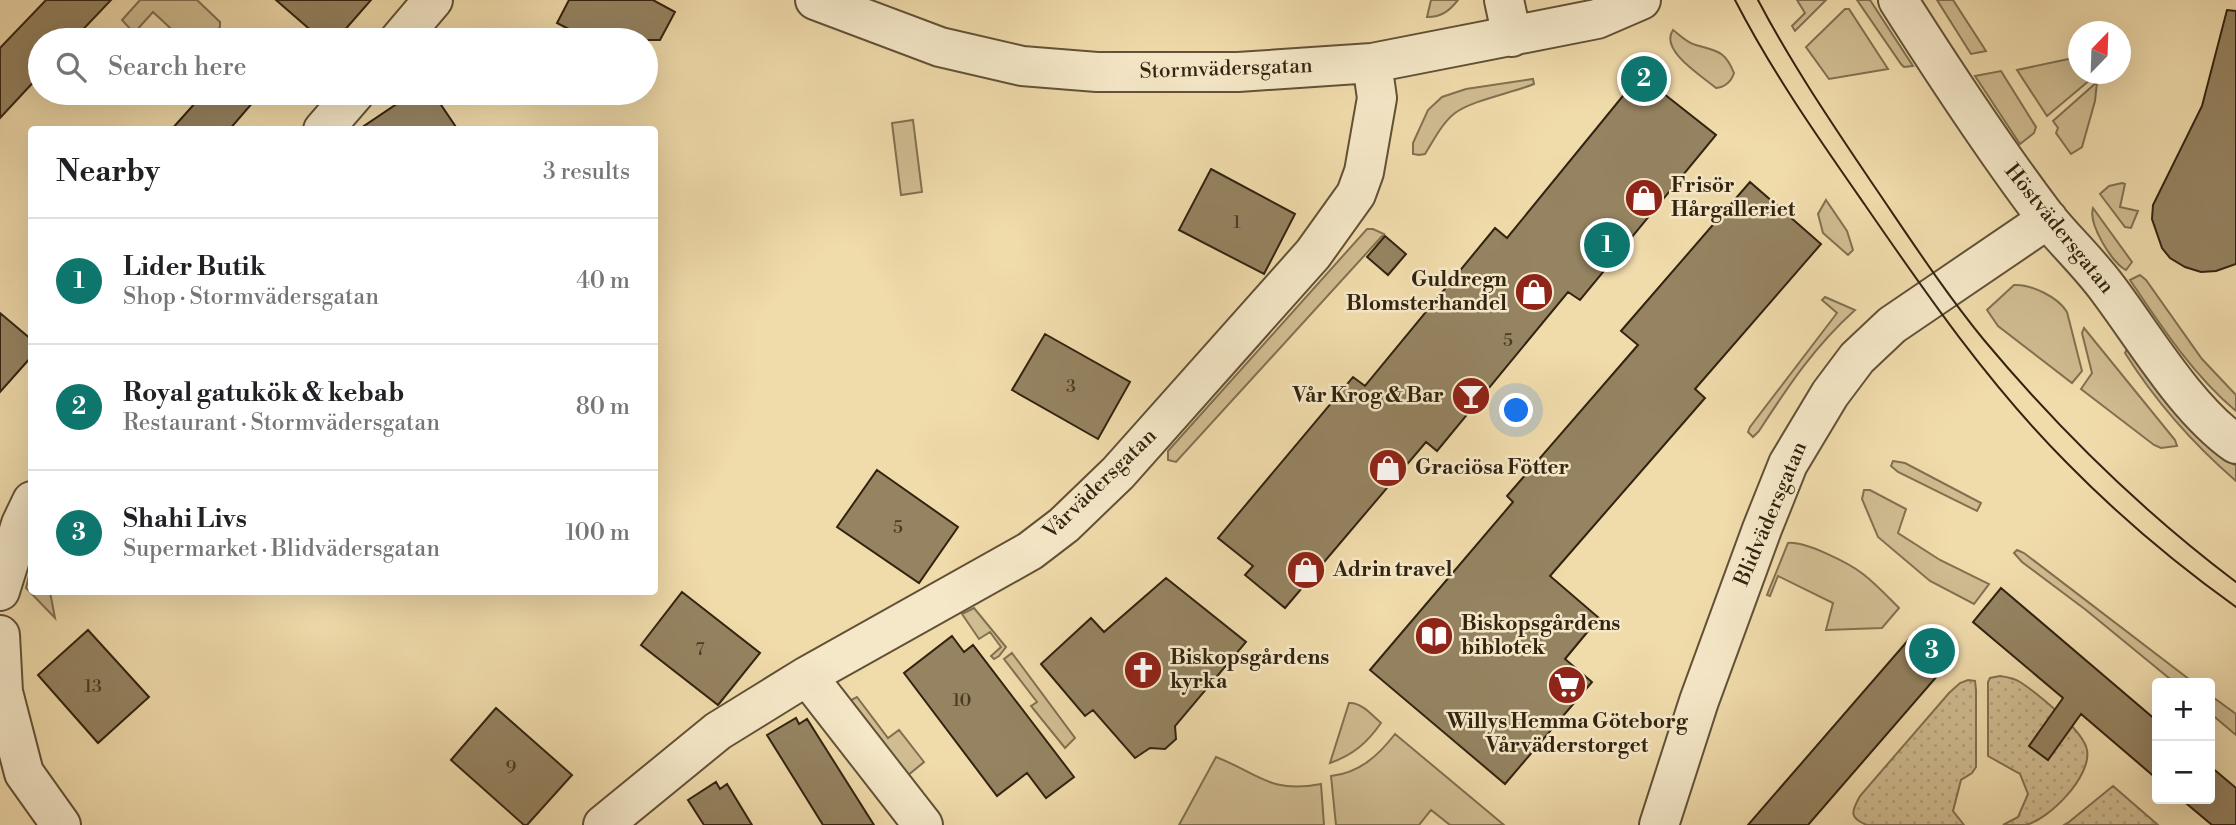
<!DOCTYPE html>
<meta charset="utf-8">
<style>
:root{--surface:#fff;--page:#f6f6f6;--text:#202124;--muted:#757577;--line:#e0e0e0;--accent:#0f766e}
body{margin:0;font-family:"Libre Bodoni",serif;background:var(--page);color:var(--text)}
.controls{position:absolute;right:21px;bottom:21px;display:grid;overflow:hidden;border-radius:7px;box-shadow:0 7px 28px #0002}
.controls button{width:63px;height:63px;display:grid;place-items:center;padding:0;border:0;border-bottom:2px solid var(--line);background:var(--surface);color:var(--text);font:35px sans-serif}
.compass{position:absolute;left:2068px;top:21px;width:63px;height:63px;border-radius:50%;background:var(--surface);box-shadow:0 7px 28px #0002;rotate:23deg}
.you{position:absolute;left:1517px;top:411px;width:24px;height:24px;margin:-18px;border:5px solid #fff;border-radius:50%;background:#1a73e8;box-shadow:0 0 0 10px #1a73e833}
.badge{display:grid;place-items:center;width:46px;height:46px;border-radius:50%;background:var(--accent);color:#fff;font-size:23px;font-weight:700}
.pin{position:absolute;translate:-50% -50%;border:4px solid #fff;box-shadow:0 2px 7px #0006}
.list{margin:0;padding:0;list-style:none}
h2{display:flex;justify-content:space-between;align-items:center;height:91px;margin:0;padding:0 28px;font-size:30px}
h2 small{font-size:23px;font-weight:400;color:var(--muted)}
.list li{display:grid;grid-template-columns:46px 1fr auto;gap:21px;align-items:center;box-sizing:border-box;height:126px;padding:0 28px;border-top:2px solid var(--line)}
.list b{display:block;font-size:26px;white-space:nowrap}
.list p{margin:0;font-size:23px;white-space:nowrap;color:var(--muted)}
.list em{font-size:23px;font-style:normal;color:var(--muted)}
.icon{flex:none;width:38px;height:38px;fill:none;stroke:currentColor;stroke-width:2;stroke-linecap:round;stroke-linejoin:round}
.map{position:relative;flex:none;width:2236px;height:825px;overflow:hidden}
.search{position:absolute;background:var(--surface);box-shadow:0 7px 28px #0002;left:28px;top:28px;width:630px;height:77px;display:flex;align-items:center;gap:18px;box-sizing:border-box;padding:0 24px;border-radius:38px;color:var(--muted);font-size:26px}
.panel{position:absolute;background:var(--surface);box-shadow:0 7px 28px #0002;left:28px;top:126px;width:630px;height:469px;border-radius:7px}
.map>svg:first-child{display:block}
.grass{fill:#d0bc91;stroke:#817050;stroke-width:2}
.park{fill:url(#park-dots);stroke:#817050;stroke-width:2}
.building{fill:#958361;stroke:#322310;stroke-width:2}
.lines{fill:none;stroke-linecap:round;stroke-linejoin:round}
.minor-casing{stroke:#625137;stroke-width:42}
.minor{stroke:#f5e8c8;stroke-width:38}
.tram{stroke:#322310;stroke-width:2}
.labels{text-anchor:middle;dominant-baseline:central;stroke-width:5;stroke-linejoin:round;paint-order:stroke}
.number-label{font-size:18px;fill:#4b3b24}
.street-label{font-size:21px;fill:#322310;stroke:#f5e8c8}
.poi-label{font-size:21px;font-weight:bold;fill:#322310;stroke:#f5e8c8;text-anchor:start}
</style>
<div class="map">
<svg width="2236" height="825" viewBox="0 0 2236 825">
<defs>
<pattern id="park-dots" width="8" height="8" patternUnits="userSpaceOnUse" patternTransform="scale(1.75)"><rect width="8" height="8" fill="#d0bc91"/><path d="M2 2h.1M6 6h.1" fill="none" stroke="#b3a17c" stroke-width="1.8" stroke-linecap="round"/></pattern>
</defs>
<rect width="100%" height="100%" fill="#f0dbab"/>
<filter id="stains"><feTurbulence type="fractalNoise" baseFrequency=".00286" numOctaves="4"/><feColorMatrix values="0 0 0 0 .2 0 0 0 0 .09 0 0 0 0 .02 0 0 0 .5 -.17"/></filter>
<radialGradient id="worn" r=".72"><stop offset=".6" stop-color="#630" stop-opacity="0"/><stop offset="1" stop-color="#630" stop-opacity=".3"/></radialGradient>
<path class="grass" d="M140 0H197L220 22V27L209 40H183L153 12 135 32 132 31 122 20Z
M1431 0H1458C1449 11 1442 17 1427 17Z
M1797 0H1826L1795 31 1792 26 1805 13Z
M1857 0H1870L1913 66 1904 67 1901 64Z
M1937 0H1953L1986 51 1971 54Z
M1845 9H1849L1888 69 1829 79 1806 47Z
M1673 30C1680 35 1687 43 1696 45 1716 51 1725 50 1734 73 1731 82 1726 87 1716 88 1702 76 1659 50 1673 30Z
M2078 57V74H2097L2047 116 2017 70Z
M2001 71 2036 127 2034 133 2020 144 1975 76Z
M1533 79 1534 84C1512 93 1473 100 1455 113 1442 123 1434 140 1425 154L1419 155 1413 154V143L1428 110 1442 97 1466 89Z
M2097 82 2095 101 2082 147 2071 154 2056 133 2058 128 2053 121Z
M913 120 922 192 901 195 892 123Z
M2122 183 2125 184 2120 207 2138 211 2131 228 2125 227 2100 194 2109 186Z
M1826 200 1847 231 1853 250 1848 255 1823 233 1818 214Z
M2093 208 2132 262 2126 270C2112 263 2088 224 2093 208Z
M1367 229H1373L1384 234 1176 462 1168 460V451L1177 441Z
M2140 275 2146 280 2202 359 2236 395V411C2193 375 2161 326 2130 280Z
M2014 285C2031 284 2058 297 2067 312L2082 371 2072 383 1998 326 1987 310Z
M1825 297 1855 310C1814 347 1789 385 1759 431L1753 437 1748 432 1750 427 1837 313 1822 300Z
M2084 328 2175 440 2177 446 2161 448 2154 445 2081 389 2092 373 2082 333Z
M2128 347 2209 444 2236 466V481C2192 443 2156 402 2125 353Z
M1893 461 1905 463 1981 503 1977 511 1898 472 1891 466Z
M1864 490H1870L1906 509 1898 533 1940 560 1989 584 1974 604 1930 581 1878 537 1862 499Z
M1788 543C1805 541 1849 563 1863 574 1876 584 1887 596 1899 608L1882 628 1826 630 1833 603 1778 576 1770 596 1767 595Z
M2017 550 2024 553 2194 683H2175L2086 610 2022 562 2014 553Z
M31 568 32 592H50L55 618 26 588Z
M974 608 1006 647 999 656 994 659 991 656 1001 647 990 632 979 639 962 614Z
M1012 653 1075 738 1065 748 1031 706 1037 702 1004 659Z
M2210 695 2236 714V735L2210 713Z
M857 697 888 738 899 730 924 762 907 776 849 701Z
M1349 703C1361 702 1372 715 1381 723 1367 743 1353 755 1330 763Z
M1395 734 1504 825H1450L1431 810 1419 825H1336L1331 776C1359 773 1378 756 1395 734Z
M1216 757C1258 773 1269 794 1321 784L1324 825H1179Z"/>
<path class="park" d="M2000 676C2007 677 2014 678 2020 682 2037 693 2084 731 2087 750 2092 776 2049 820 2025 825 2018 825 2010 825 2003 825L2018 817 2028 794 2020 774 1988 756V682L1990 678Z
M1968 680 1975 681 1976 690V767L1972 773 1961 780 1953 811 1964 825H1867C1849 818 1851 812 1860 796L1949 693 1960 683Z
M2113 786 2158 825H2064L2069 822Z"/>
<path class="building" d="M46 0H111L73 40H40V75L0 118V48Z
M276 0H371L336 40H322Z
M569 0H653L675 12 660 40H590L557 23Z
M2227 10 2236 11V264L2216 271 2201 272 2185 267 2170 258 2162 248 2152 219 2153 205 2202 106Z
M1640 75 1716 135 1580 300 1568 292 1437 451 1426 442 1285 608 1245 575 1253 566 1218 538 1353 377 1365 386 1495 228 1507 238Z
M204 93H261L229 130H171Z
M413 93H433L458 130H358Z
M1211 169 1295 214 1264 274 1179 230Z
M1750 182 1821 244 1695 389 1705 398 1550 576 1599 618 1565 659 1592 682 1505 784 1370 670 1513 502 1507 496 1638 345 1621 331Z
M1385 236 1406 254 1388 275 1367 257Z
M0 313 32 340V356L0 392Z
M1045 334 1130 382 1098 439 1012 390Z
M877 470 958 527 919 583 837 527Z
M1166 578 1246 642 1175 726 1176 739 1165 749 1150 748 1135 758 1093 710 1085 716 1041 664 1091 618 1104 632Z
M2001 588 2157 721V779L2081 714 2048 760 2029 746 2063 698 1973 622Z
M682 592 760 653 718 705 641 645Z
M88 630 149 697 98 743 38 675Z
M1917 630 1951 660 1808 825H1748Z
M952 636 964 652 973 645 1074 777 1046 798 1027 773 997 796 904 673Z
M496 708 572 775 527 825H524L451 760Z
M796 718 799 724 807 719 874 825H823L767 735Z
M2210 766 2236 788V825H2212L2181 799H2210Z
M716 782 720 789 727 784 752 825H704L688 800Z"/>
<g class="lines">
<g class="minor-casing">
<path id="minor" d="M815 0 940 47 1022 66 1097 72H1238L1372 63 1597 19 1641 0
M1504 0 1512 37
M1898 0C1945 74 1992 146 2045 216 2065 241 2089 263 2108 289 2145 338 2186 409 2236 444
M399 40 433 0
M323 130 355 93
M0 591 21 524 32 501
M0 635 3 692 24 773 61 825
M807 676 923 825
M603 825 718 731 807 676 1030 551 1064 525 1118 473 1313 254 1356 194 1364 172 1377 98 1372 63
M1659 825 1699 701 1762 529 1788 464 1830 394 1857 358 1892 325 2048 219"/>
</g>
<use href="#minor" class="minor"/>
<path class="tram" d="M1735 0C1772 72 1819 139 1865 205 1927 295 1990 386 2067 463 2119 516 2176 564 2236 607
M1758 0C1791 63 1831 122 1870 180 1907 234 1943 290 1984 340 2060 431 2142 511 2236 582"/>
</g>
<defs>
<g id="shop-disc" transform="scale(2.0125)"><circle r="9.5" fill="#8f2418" stroke="#f5e8c8"/><path d="M-5-2.5h2.3a2.7 3.5 0 0 1 5.4 0H5L5.5 6h-11ZM-1.5-2.5h3a1.5 2.3 0 0 0-3 0Z" fill="#fff"/></g>
<g id="bar-disc" transform="scale(2.0125)"><circle r="9.5" fill="#8f2418" stroke="#f5e8c8"/><path d="M-6-5H6L.8 .8V4.5H3.5V6h-7V4.5H-.8V.8Z" fill="#fff"/></g>
<g id="library-disc" transform="scale(2.0125)"><circle r="9.5" fill="#8f2418" stroke="#f5e8c8"/><path d="M-6-4Q-3-5.5-.7-3.5V5Q-3 3-6 4ZM6-4Q3-5.5 .7-3.5V5Q3 3 6 4Z" fill="#fff"/></g>
<g id="church-disc" transform="scale(2.0125)"><circle r="9.5" fill="#8f2418" stroke="#f5e8c8"/><path d="M-1.2-6h2.4v3.5h3.3v2.4h-3.3V6h-2.4V-.1h-3.3v-2.4h3.3Z" fill="#fff"/></g>
<g id="supermarket-disc" transform="scale(2.0125)"><circle r="9.5" fill="#8f2418" stroke="#f5e8c8"/><path d="M-6-5.5h2.5l.6 2H6L4.5 2H-2.5L-4.4-4H-6ZM-1.5 3.2a1.3 1.3 0 1 0 .1 0ZM3 3.2a1.3 1.3 0 1 0 .1 0Z" fill="#fff"/></g>
</defs>
<g fill-rule="evenodd">
<use href="#shop-disc" x="1644" y="198"/>
<use href="#shop-disc" x="1534" y="292"/>
<use href="#bar-disc" x="1471" y="396"/>
<use href="#shop-disc" x="1388" y="468"/>
<use href="#shop-disc" x="1306" y="570"/>
<use href="#library-disc" x="1434" y="636"/>
<use href="#church-disc" x="1143" y="670"/>
<use href="#supermarket-disc" x="1567" y="685"/>
</g>
<g class="labels">
<g class="number-label">
<text x="1237" y="222">1</text>
<text x="1508" y="340">5</text>
<text x="1071" y="386">3</text>
<text x="898" y="527">5</text>
<text x="700" y="649">7</text>
<text x="93" y="686">13</text>
<text x="962" y="700">10</text>
<text x="511" y="767">9</text>
</g>
<g class="street-label">
<text transform="translate(1226 69) rotate(-2)">Stormvädersgatan</text>
<text transform="translate(2059 229) rotate(51)">Höstvädersgatan</text>
<text transform="translate(1100 484) rotate(-44)">Vårvädersgatan</text>
<text transform="translate(1771 514) rotate(-67)">Blidvädersgatan</text>
</g>
<g class="poi-label">
<text x="1671" y="186">Frisör<tspan x="1671" dy="24">Hårgalleriet</tspan></text>
<text x="1507" y="280" text-anchor="end">Guldregn<tspan x="1507" dy="24">Blomsterhandel</tspan></text>
<text x="1444" y="396" text-anchor="end">Vår Krog &amp; Bar</text>
<text x="1415" y="468">Graciösa Fötter</text>
<text x="1333" y="570">Adrin travel</text>
<text x="1461" y="624">Biskopsgårdens<tspan x="1461" dy="24">biblotek</tspan></text>
<text x="1170" y="658">Biskopsgårdens<tspan x="1170" dy="24">kyrka</tspan></text>
<text x="1567" y="722" text-anchor="middle">Willys Hemma Göteborg<tspan x="1567" dy="24">Vårväderstorget</tspan></text>
</g>
</g>
<rect width="100%" height="100%" filter="url(#stains)"/>
<rect width="100%" height="100%" fill="url(#worn)"/>
</svg>
<div class="controls">
<button>+</button>
<button>−</button>
</div>
<svg class="compass" viewBox="-18 -18 36 36"><path d="M0-13l5 13h-10z" fill="#e53935"/><path d="M0 13l5-13h-10z" fill="#757577"/></svg>
<div class="you"></div>
<div class="pin badge" style="left:1607px;top:245px">1</div>
<div class="pin badge" style="left:1644px;top:79px">2</div>
<div class="pin badge" style="left:1932px;top:651px">3</div>
<div class="search"><svg class="icon" aria-label="search" viewBox="0 0 24 24"><circle cx="10" cy="10" r="6"/><path d="M15 15l6 6"/></svg>Search here</div>
<section class="panel">
<h2>Nearby<small>3 results</small></h2>
<ul class="list">
<li><span class="badge">1</span><div><b>Lider Butik</b><p>Shop · Stormvädersgatan</p></div><em>40 m</em></li>
<li><span class="badge">2</span><div><b>Royal gatukök &amp; kebab</b><p>Restaurant · Stormvädersgatan</p></div><em>80 m</em></li>
<li><span class="badge">3</span><div><b>Shahi Livs</b><p>Supermarket · Blidvädersgatan</p></div><em>100 m</em></li>
</ul>
</section>
</div>
